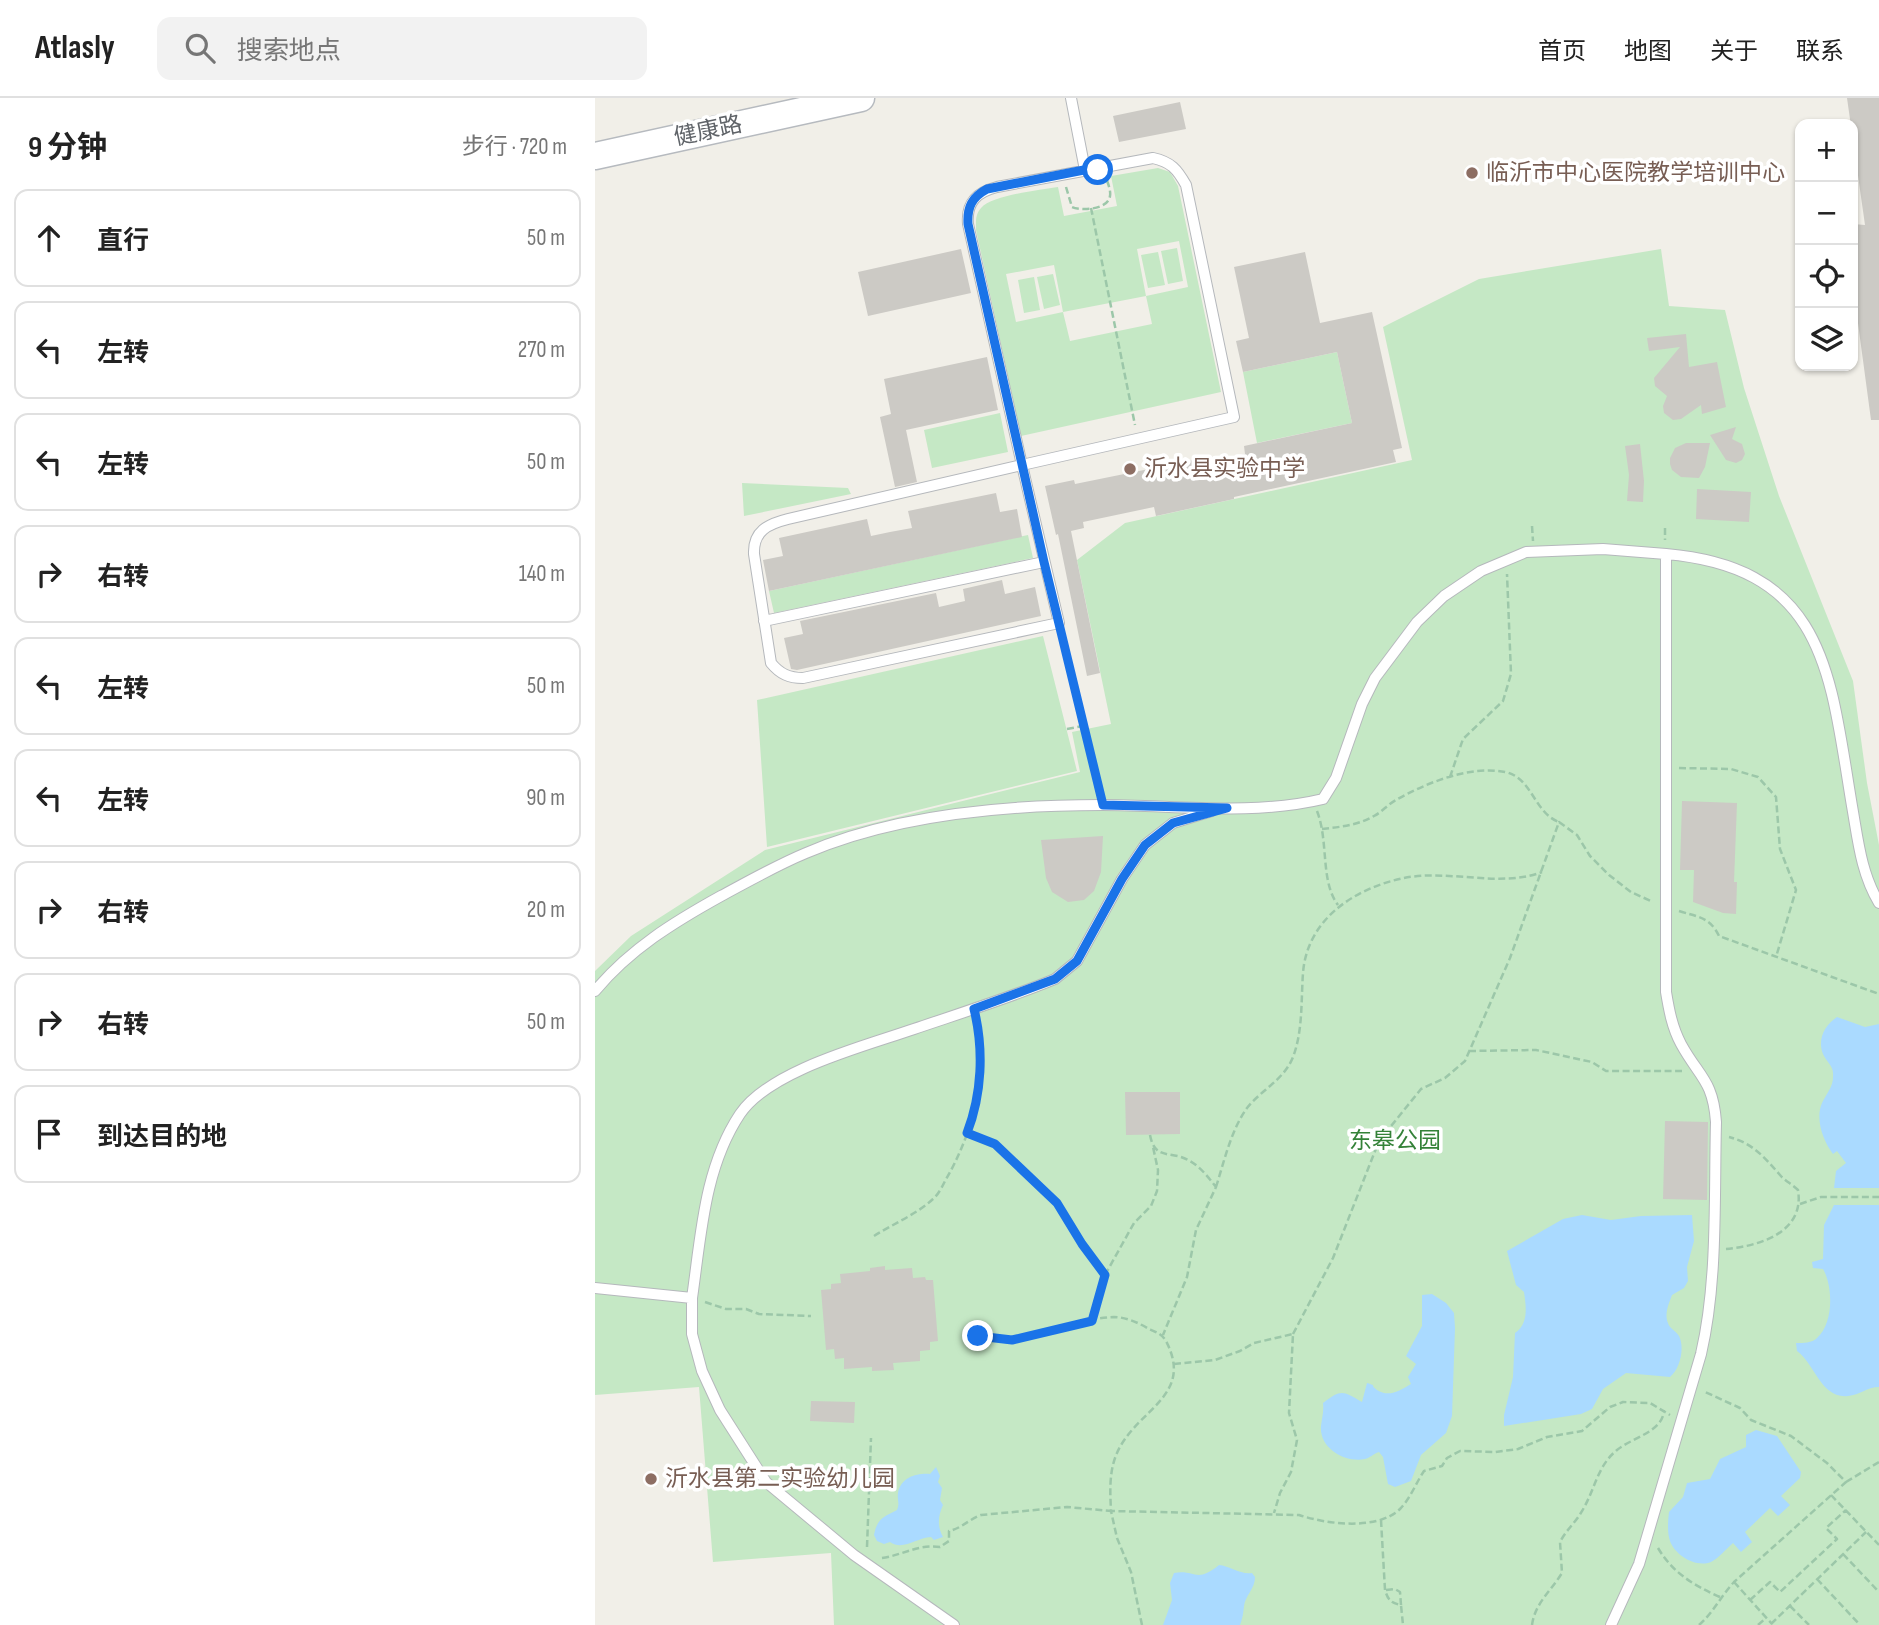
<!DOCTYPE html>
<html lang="zh">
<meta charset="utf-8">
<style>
:root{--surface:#fff;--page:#f2f2f2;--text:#222;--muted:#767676;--line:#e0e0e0}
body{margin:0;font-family:"Sofia Sans Condensed","Noto Sans SC",sans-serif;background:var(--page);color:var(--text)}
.controls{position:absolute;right:21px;top:21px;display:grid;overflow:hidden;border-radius:14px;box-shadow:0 2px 5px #0004}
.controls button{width:63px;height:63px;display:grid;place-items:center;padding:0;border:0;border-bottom:2px solid var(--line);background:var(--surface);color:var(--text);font:35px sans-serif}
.stop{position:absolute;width:21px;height:21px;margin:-16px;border:5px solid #1a73e8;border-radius:50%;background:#fff}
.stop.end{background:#1a73e8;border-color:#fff;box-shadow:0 2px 7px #0008}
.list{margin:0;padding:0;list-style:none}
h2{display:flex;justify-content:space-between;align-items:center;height:91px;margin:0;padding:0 28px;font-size:30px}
h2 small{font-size:23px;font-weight:400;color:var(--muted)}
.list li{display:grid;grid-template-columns:46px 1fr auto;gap:21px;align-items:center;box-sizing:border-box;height:98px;margin:0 14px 14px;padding:0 14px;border:2px solid var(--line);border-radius:14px}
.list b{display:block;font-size:26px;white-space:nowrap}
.list em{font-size:23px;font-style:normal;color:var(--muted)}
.icon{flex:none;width:38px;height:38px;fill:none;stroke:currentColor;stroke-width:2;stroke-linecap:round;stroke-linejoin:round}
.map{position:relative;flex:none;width:1284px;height:1527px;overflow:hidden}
header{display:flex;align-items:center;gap:42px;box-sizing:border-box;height:98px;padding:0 35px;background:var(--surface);border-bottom:2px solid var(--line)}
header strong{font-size:33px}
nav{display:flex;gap:38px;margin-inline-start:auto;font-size:24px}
.search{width:490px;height:63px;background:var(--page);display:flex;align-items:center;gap:18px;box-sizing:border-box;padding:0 24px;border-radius:14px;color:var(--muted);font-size:26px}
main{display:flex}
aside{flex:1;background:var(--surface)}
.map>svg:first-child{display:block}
.green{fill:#c5e8c5;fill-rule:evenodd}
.water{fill:#aadaff}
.building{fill:#cccac5}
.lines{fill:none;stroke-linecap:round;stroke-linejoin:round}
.service-casing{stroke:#b5b8bc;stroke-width:12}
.secondary-casing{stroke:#b6babf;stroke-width:29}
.path{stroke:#9cc7a9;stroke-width:2.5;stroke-dasharray:7 3.5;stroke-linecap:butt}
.service{stroke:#fff;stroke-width:10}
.secondary{stroke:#fff;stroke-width:26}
.route{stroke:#1a73e8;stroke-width:9}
.education-dot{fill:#8d6e63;stroke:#fff;stroke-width:2.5}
.labels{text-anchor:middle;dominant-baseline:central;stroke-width:7;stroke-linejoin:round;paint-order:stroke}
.street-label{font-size:23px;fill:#5f6368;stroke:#fff}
.education-label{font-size:23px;fill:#785e54;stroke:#fff;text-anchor:start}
.park-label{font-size:23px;fill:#348238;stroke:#fff}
</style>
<header>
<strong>Atlasly</strong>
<div class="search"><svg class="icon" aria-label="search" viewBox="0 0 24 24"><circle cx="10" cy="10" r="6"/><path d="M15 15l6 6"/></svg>搜索地点</div>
<nav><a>首页</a><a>地图</a><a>关于</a><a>联系</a></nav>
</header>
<main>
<aside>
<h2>9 分钟<small>步行 · 720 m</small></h2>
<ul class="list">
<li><svg class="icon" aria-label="ahead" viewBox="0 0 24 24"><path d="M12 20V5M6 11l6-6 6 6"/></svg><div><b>直行</b></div><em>50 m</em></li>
<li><svg class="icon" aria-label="left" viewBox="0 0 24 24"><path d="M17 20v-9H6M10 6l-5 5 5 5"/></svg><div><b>左转</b></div><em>270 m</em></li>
<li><svg class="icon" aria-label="left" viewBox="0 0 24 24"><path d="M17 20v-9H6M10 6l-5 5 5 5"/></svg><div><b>左转</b></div><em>50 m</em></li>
<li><svg class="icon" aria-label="right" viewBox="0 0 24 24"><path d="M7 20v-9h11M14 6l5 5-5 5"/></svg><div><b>右转</b></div><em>140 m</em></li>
<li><svg class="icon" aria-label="left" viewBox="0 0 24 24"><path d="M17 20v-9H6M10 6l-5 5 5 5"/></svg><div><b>左转</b></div><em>50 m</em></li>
<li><svg class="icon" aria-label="left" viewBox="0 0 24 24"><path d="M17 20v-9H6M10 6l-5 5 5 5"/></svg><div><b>左转</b></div><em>90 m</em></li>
<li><svg class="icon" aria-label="right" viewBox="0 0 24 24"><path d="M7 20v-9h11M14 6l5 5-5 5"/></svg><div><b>右转</b></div><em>20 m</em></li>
<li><svg class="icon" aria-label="right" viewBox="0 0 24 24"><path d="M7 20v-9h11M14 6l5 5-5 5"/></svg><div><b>右转</b></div><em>50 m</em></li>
<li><svg class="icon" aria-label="arrive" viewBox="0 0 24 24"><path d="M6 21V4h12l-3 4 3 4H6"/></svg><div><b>到达目的地</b></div></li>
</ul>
</aside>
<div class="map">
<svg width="1284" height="1527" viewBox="0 0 1284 1527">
<rect width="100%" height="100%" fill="#f1efe8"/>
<path class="green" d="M563 70 575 74 583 88 626 294 426 338 381 132C381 123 380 117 386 110 397 97 445 92 463 89L469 118 522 108 516 78ZM584 143 593 189 551 198 542 151ZM459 167 468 214 421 224 411 176ZM551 198 557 226 475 243 468 214Z
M582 150 588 183 573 186 566 153Z
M1066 151 1074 208 1130 212 1149 290 1184 398 1258 583 1272 685 1284 747V1527H239L236 1455 118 1464 104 1289 0 1297V873L36 838 170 752 485 674 477 634 516 626 482 462 530 425 817 362 788 229 884 181Z
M563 154 570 187 553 190 546 157Z
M458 176 465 207 449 211 442 179Z
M439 179 445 212 429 215 423 182Z
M742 254 757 325 662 345 648 274Z
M405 315 413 354 337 370 329 332Z
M147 385 253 390 256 396 149 418Z
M433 437 438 460 179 515 174 493Z
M448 538 482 673 172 749 162 602Z"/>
<path class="water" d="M1242 919 1270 929 1284 926V1090H1239L1241 1073 1251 1065 1242 1053 1238 1056C1228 1043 1220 1021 1227 1005 1232 994 1239 989 1238 975 1238 968 1231 963 1228 956 1222 941 1230 927 1242 919Z
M1239 1107H1284V1289C1272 1289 1265 1297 1253 1298 1226 1301 1220 1266 1202 1253L1201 1245C1208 1245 1217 1245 1222 1240 1239 1225 1238 1188 1228 1171L1218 1170 1217 1164 1228 1161 1229 1127Z
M987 1117 1016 1122 1046 1118 1097 1117 1099 1143 1092 1169 1093 1183 1089 1190 1077 1197C1074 1205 1069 1216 1073 1225 1074 1230 1081 1233 1084 1238 1090 1250 1085 1271 1075 1279L1031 1275 1008 1291 997 1311 986 1316 909 1328V1317L918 1279 920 1235C934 1226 931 1208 929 1194L921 1187 912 1153 968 1121Z
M837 1196 851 1205 859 1215 860 1230 857 1318 851 1335 826 1357 816 1383 800 1389 793 1386 788 1359 784 1354C778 1356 775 1360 770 1361 750 1365 724 1350 726 1328 727 1319 729 1314 728 1305 747 1291 747 1293 767 1304L772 1285C784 1289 773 1285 782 1292 794 1300 806 1292 816 1286L813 1279 821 1266 811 1258 827 1228V1197Z
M1161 1332 1182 1338 1206 1374 1205 1380 1186 1398 1195 1407 1183 1418 1175 1410 1150 1434 1157 1444 1146 1454 1138 1445C1131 1451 1124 1460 1116 1464 1100 1470 1080 1457 1075 1443 1072 1434 1073 1423 1074 1414L1088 1399 1092 1385 1115 1381 1125 1361 1151 1349V1337Z
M341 1369 345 1378 343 1384 347 1390 345 1402 348 1407C343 1418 342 1428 348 1439L339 1442 336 1439C321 1440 308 1453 295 1444L289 1446 282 1443 279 1437C282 1421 288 1419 302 1412 305 1405 302 1402 303 1395 306 1379 322 1375 335 1376Z
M624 1467C635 1468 646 1477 657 1475L660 1479C660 1491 650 1498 649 1508 648 1516 648 1519 645 1527H568L577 1502 575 1485 579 1475C600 1471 601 1486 624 1467Z"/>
<path class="building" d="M1252 0H1284V322H1276L1258 188V126L1270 127Z
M585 4 591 31 524 44 518 18Z
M366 151 376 195 273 218 263 174Z
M710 154 725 225 777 214 807 350 798 352 801 364 639 399V401L561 418 559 409 488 424 489 430 476 433 505 575 492 578 463 436 461 437 450 388 479 382 480 386 613 359 614 364 650 356 649 348 757 325 742 254 648 274 641 243 654 240 639 169Z
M1091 236 1094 269 1122 264 1131 309 1107 316 1106 307 1086 321 1078 322 1069 315 1068 308 1072 298 1060 288 1059 280 1085 249 1054 253 1052 240Z
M392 259 403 312 311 332 322 384 300 389 285 319 296 316 289 281Z
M1141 329 1137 341 1147 346 1150 356 1147 362 1141 365 1131 362 1115 337Z
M1091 345H1115L1110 369 1104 380 1086 379 1077 372 1075 366V360L1080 350Z
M1045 346 1049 383 1048 404 1032 403 1034 377 1030 348Z
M1102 391 1156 394 1154 424 1101 421Z
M401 395 405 414 422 411 427 439 174 493 168 462 188 458 184 440 272 421 276 438 295 434 317 430 313 413Z
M407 482 410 496 440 489 446 518 202 572 196 571 189 540 208 536 205 523 341 495 344 509 370 503 368 491Z
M1087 703 1142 705 1139 784H1142L1141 816 1128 815 1098 804 1099 772H1085Z
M508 738 506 774 499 793 489 802 473 804 457 794 451 780 446 742Z
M530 994H585V1036L531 1037Z
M1070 1023 1113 1024 1112 1102 1068 1101Z
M290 1168V1172L317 1170 318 1180 330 1179 331 1182H338L343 1243 335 1244V1252L325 1253V1263L298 1265 299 1272 277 1273V1269L249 1271V1260L240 1261 239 1251 231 1252 226 1192 236 1191V1186L246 1185 245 1176 275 1173V1170Z
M216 1303 260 1304 259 1325 215 1323Z"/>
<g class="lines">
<g class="service-casing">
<path id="service" d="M476 0 490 72
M558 60C576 64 582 71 591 87L639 319 427 367 373 126C371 104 382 94 402 89Z
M427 367 464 525 208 580C194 580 185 576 176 565L159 456C158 433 173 426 193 421Z
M1071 456C1232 470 1235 577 1257 708 1263 742 1266 775 1284 805
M169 523 449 464
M0 893C35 851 79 824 126 798 154 783 182 767 211 755 299 717 412 707 507 707 580 707 657 718 728 701L741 680 767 606 780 580 822 524 849 498 886 473 931 454 1008 451 1071 456V894C1074 912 1077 929 1086 946 1104 979 1118 982 1121 1024 1119 1099 1123 1183 1106 1256L1044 1466 1016 1527
M0 1190 97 1200C106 1138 109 1070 145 1016 175 972 270 948 319 931 366 915 414 900 460 881L482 863 527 781 550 747 578 725 617 713
M97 1200V1236L107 1273 125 1312 171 1384 259 1457 359 1527"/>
</g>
<g class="secondary-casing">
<path id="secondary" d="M0 58 266 0"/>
</g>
<path class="path" d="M471 89 477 109C486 113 513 112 515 98 516 93 513 85 511 80
M496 110 540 327
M937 428 938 443
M1070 430V442
M467 538 505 695
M472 631 488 628
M1084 670 1136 671 1163 679 1181 699 1185 751 1201 792 1181 859
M855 679 868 641 908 603 916 576 912 476
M722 713C734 744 725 783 743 807
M727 731C746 729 763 727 779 718 787 714 793 706 801 702 831 685 875 667 910 674 937 679 939 715 964 724
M1084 813C1103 819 1115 819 1124 838L1284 896
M874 953 941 952 997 964 1011 973H1087
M372 1035 400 1046 462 1105 487 1146 510 1177 497 1221
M555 1037C560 1063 575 1052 593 1062 605 1068 613 1079 621 1089L601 1132 592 1179 568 1237
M621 1089C629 1064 636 1032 652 1010 666 992 689 982 698 959 708 933 706 902 708 875 712 821 760 790 809 780 853 771 906 790 947 774
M1205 1106 1226 1099H1284
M279 1138C298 1126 322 1116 338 1101 343 1097 347 1089 350 1083 377 1037 395 975 382 922
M1131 1151C1165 1148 1210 1134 1203 1092 1197 1086 1190 1083 1185 1077 1170 1060 1158 1045 1134 1039
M510 1177 539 1125 556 1108 562 1093 563 1072 558 1049
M110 1204 131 1211H151L164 1216 216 1218
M698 1236 738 1160 784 1043 826 991 850 980 870 963 915 860 964 724 982 737 995 758 1014 777 1036 794 1058 804
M579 1266 620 1262 645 1253 659 1245 698 1236 694 1315 702 1342 696 1374 685 1395 679 1415
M1251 1384 1284 1364
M1236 1397 1284 1447
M786 1422 790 1492C793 1502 796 1505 806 1507L808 1527
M272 1449 276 1340
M1063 1450C1078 1475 1098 1487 1125 1499
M1248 1456 1284 1494
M287 1460C308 1457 323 1446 345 1449L354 1443V1433C367 1430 373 1422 386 1417L472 1409 516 1413C515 1393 514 1373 522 1355 541 1311 600 1299 571 1243 567 1236 561 1234 554 1231 544 1225 531 1219 519 1219 485 1220 453 1237 420 1241 408 1243 394 1239 383 1238
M1222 1481 1265 1527
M1139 1484 1177 1526
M791 1492 800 1491 805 1494 806 1507
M1155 1502 1175 1484 1185 1494 1242 1441 1231 1430 1251 1412
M1195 1508 1214 1527
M1176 1526 1271 1434
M547 1527 536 1474 522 1440 516 1413 704 1417C731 1426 782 1433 805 1411 815 1401 821 1385 829 1373L847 1368 852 1360 865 1353 900 1354 923 1351 952 1339 987 1333 1015 1309 1028 1304 1055 1305 1075 1317
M937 1527C940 1505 956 1493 967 1475L965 1444C971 1432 981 1424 987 1413 1000 1392 1002 1368 1022 1352 1038 1339 1068 1334 1069 1312
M1104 1527C1118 1515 1126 1498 1139 1484L1251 1384 1232 1365 1196 1338 1156 1322 1145 1310 1108 1293
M1163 1527 1171 1520"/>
<use href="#service" class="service"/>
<use href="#secondary" class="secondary"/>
</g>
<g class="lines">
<path class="route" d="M383 1238 417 1242 497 1223 510 1177 487 1146 462 1105 400 1046 372 1035C387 996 389 952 379 911L460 881 482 863 527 781 550 747 578 725 632 710 508 707 449 464 373 126C372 109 377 99 392 91L499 70 503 72"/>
</g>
<g class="education-dot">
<circle cx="877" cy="75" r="7"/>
<circle cx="535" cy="371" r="7"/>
<circle cx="56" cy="1381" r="7"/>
</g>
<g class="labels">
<g class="street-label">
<text transform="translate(113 33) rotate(-12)">健康路</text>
</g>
<g class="education-label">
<text x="891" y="75">临沂市中心医院教学培训中心</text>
<text x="549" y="371">沂水县实验中学</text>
<text x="70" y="1381">沂水县第二实验幼儿园</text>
</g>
<g class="park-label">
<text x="800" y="1043">东皋公园</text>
</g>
</g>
</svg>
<div class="controls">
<button>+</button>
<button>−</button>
<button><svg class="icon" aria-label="locate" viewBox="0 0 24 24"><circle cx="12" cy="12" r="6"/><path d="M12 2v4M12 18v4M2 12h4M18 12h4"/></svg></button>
<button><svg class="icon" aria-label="layers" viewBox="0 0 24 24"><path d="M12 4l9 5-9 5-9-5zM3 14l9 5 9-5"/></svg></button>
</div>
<div class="stop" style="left:503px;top:72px"></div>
<div class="stop end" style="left:383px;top:1238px"></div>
</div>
</main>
